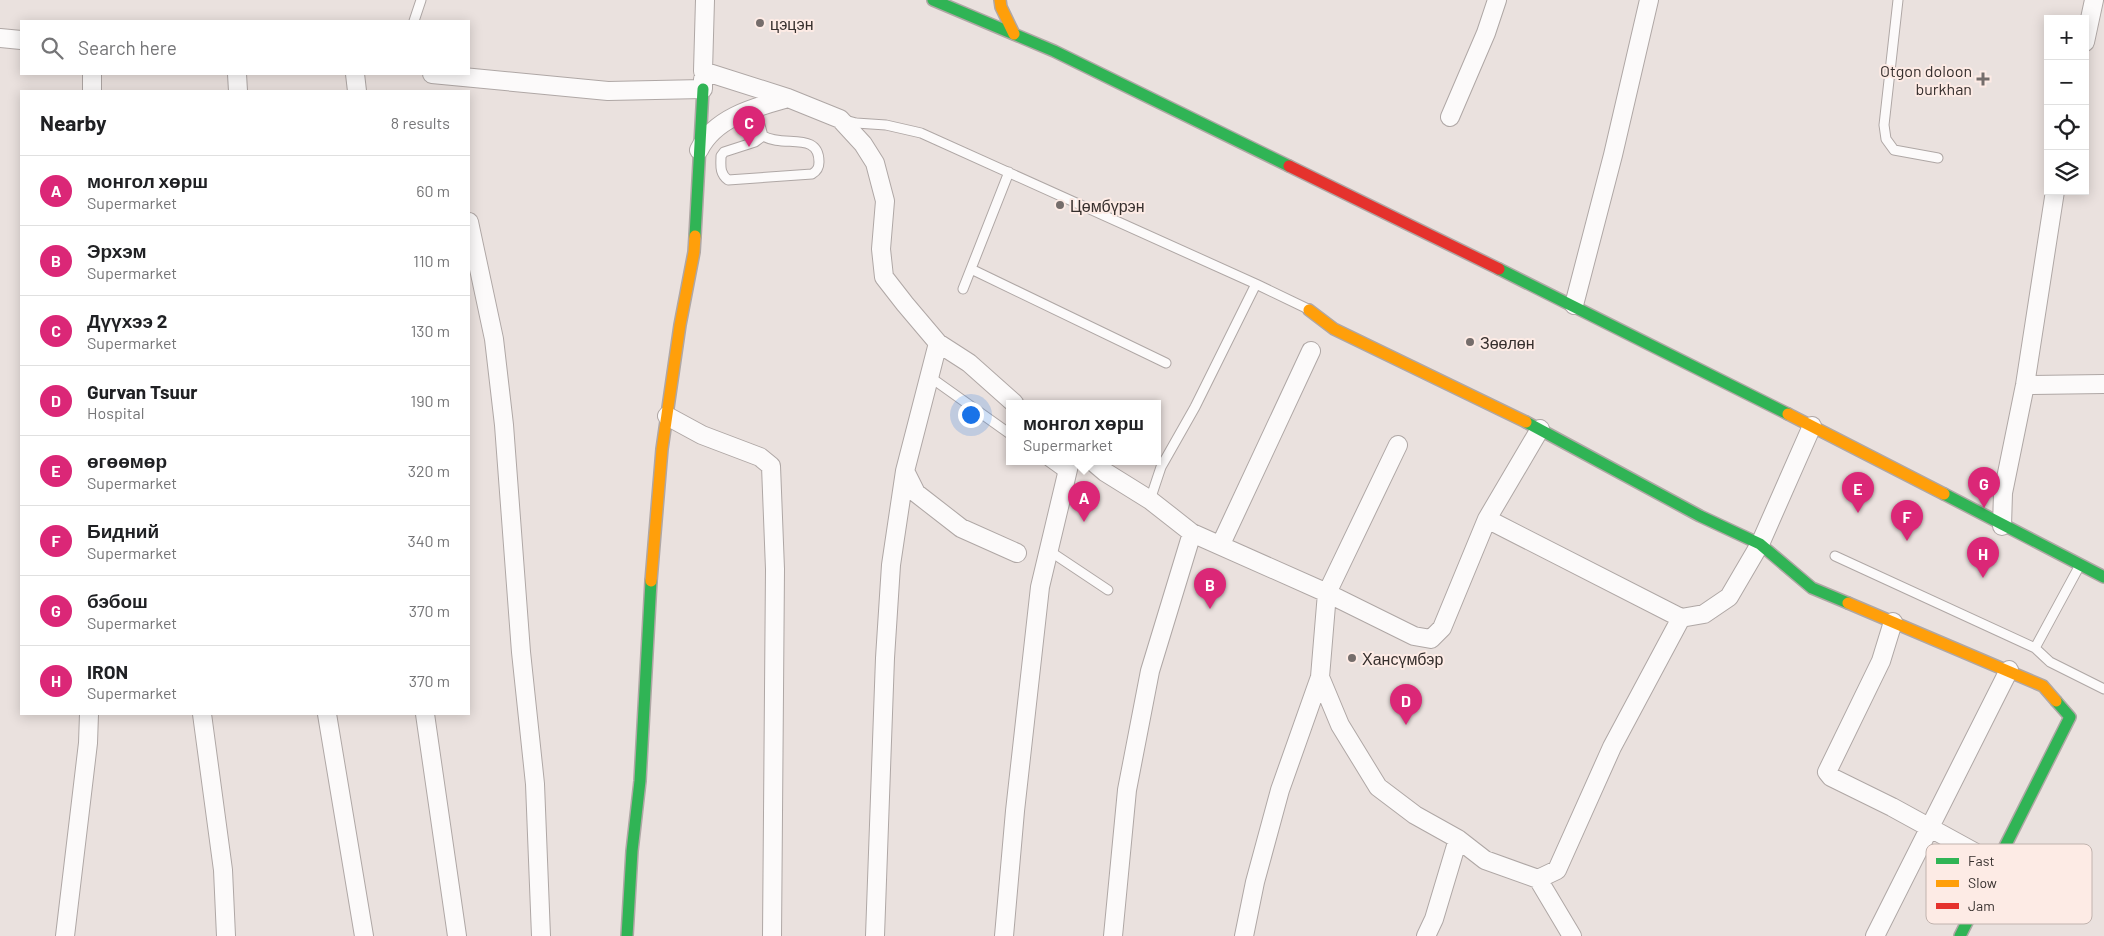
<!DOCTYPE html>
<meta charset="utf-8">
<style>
:root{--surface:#fff;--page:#f6f6f6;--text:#202124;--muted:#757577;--line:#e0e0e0;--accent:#db2777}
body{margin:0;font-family:Barlow,sans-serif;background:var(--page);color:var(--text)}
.controls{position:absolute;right:15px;top:15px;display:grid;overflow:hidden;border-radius:0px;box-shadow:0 2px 12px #0003}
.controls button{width:45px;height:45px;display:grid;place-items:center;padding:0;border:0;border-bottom:1px solid var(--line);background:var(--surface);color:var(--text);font:25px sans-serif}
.you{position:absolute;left:970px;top:414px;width:18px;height:18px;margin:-12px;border:4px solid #fff;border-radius:50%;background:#1a73e8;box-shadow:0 0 0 8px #1a73e833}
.badge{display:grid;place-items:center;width:32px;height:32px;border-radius:50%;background:var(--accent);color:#fff;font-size:16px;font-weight:700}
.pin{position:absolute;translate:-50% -41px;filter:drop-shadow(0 1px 2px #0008)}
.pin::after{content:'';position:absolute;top:26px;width:18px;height:15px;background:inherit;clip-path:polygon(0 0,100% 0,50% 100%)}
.popup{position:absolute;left:1006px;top:400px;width:155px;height:65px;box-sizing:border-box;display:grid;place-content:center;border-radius:0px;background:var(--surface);filter:drop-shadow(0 1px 4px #0005);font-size:16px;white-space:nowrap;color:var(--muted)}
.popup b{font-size:19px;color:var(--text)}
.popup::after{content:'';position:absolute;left:50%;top:100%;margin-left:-10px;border:10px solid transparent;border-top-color:var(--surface)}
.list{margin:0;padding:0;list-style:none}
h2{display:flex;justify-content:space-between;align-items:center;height:65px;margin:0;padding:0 20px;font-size:21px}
h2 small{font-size:16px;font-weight:400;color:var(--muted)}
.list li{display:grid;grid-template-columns:32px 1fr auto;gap:15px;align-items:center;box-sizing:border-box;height:70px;padding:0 20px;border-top:1px solid var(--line)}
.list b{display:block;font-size:19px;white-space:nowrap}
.list p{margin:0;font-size:16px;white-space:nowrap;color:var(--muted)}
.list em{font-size:16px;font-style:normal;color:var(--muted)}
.icon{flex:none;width:28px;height:28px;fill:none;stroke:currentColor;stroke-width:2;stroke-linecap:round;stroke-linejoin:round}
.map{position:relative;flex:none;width:2104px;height:936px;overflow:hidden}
.search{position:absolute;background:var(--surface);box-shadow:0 2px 12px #0003;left:20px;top:20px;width:450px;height:55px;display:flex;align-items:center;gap:12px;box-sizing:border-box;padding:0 18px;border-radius:0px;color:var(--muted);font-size:19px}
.panel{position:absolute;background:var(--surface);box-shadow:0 2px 12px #0003;left:20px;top:90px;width:450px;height:625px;border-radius:0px}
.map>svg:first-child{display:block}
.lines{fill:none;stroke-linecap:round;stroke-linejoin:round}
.lane-casing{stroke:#afa7a5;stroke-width:11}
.street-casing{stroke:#afa7a5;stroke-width:20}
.fast-casing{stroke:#afa7a5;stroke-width:14}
.slow-casing{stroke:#afa7a5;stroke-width:14}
.jam-casing{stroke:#afa7a5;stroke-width:14}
.lane{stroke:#fcfafa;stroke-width:9}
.street{stroke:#fcfafa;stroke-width:18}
.fast{stroke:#30b455;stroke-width:11}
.slow{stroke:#ff9f0a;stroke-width:11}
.jam{stroke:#e5322d;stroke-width:11}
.poi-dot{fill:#756d6b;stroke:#fdebe5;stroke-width:2}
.labels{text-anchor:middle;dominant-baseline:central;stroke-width:4;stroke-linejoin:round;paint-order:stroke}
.poi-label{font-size:16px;fill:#362f2d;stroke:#fdebe5;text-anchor:start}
.key{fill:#fdebe5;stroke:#c1b3ae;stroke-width:1}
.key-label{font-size:14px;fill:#362f2d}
</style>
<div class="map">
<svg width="2104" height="936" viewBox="0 0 2104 936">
<rect width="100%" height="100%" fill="#eae1de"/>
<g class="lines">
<g class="lane-casing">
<path id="lane" d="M1898 0 1884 125 1886 139 1894 150 1938 158
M414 21 421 0
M755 107 763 136C784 148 819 131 819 162 819 168 817 171 812 174L728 180C719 173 721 165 721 156L724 152 755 142 763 136
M845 120 856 123 886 125 921 133 1256 284 1308 309
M971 269 1166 363
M963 289 1009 172
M930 377 1010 434
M1048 461 1066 474
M1150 500 1161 467 1195 407 1256 284
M1048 550 1108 590
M1835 556 2035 648
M2080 565 2035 648 2050 662 2104 689"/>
</g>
<g class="street-casing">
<path id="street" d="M705 0 703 71 788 98 840 119 863 144 875 163 885 201 881 249 884 277 905 304 938 343 969 363 1014 403
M0 38 21 40
M2085 42 2094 0
M92 74V91
M237 74 238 91
M355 74 357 91
M432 74 608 91 703 89V79
M1450 117 1486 33 1497 0
M699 150C715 117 756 107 788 98
M469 222 494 339 504 425 521 652 535 784 541 936
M1574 305 1613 155 1649 0
M2025 385 2104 384
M667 416 702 435 760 457 771 466 775 569 772 936
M1398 445 1327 593 1320 677 1340 725 1378 787 1415 815 1458 839 1485 860 1538 879 1572 936
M1092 461 1105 472 1150 500 1192 533 1327 593 1414 636 1431 639 1442 628 1487 519 1540 429
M905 471 916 493 961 528 1017 553
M1487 519 1681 618 1704 614 1729 597 1760 544 1812 426
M2002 526 2003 493 2025 385 2055 191
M1221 544 1311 351
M1893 622 1881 661 1827 772 1831 777 1892 807 1996 864 2048 883
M202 714 223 870 226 936
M327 714 364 936
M425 714 457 936
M1538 879 1557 870 1612 747 1681 618
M65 936 88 743 89 714
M875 936 885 658 891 565 905 471 938 343
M1004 936 1015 811 1040 587 1070 461
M1113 936 1127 790 1150 671 1192 533
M1244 936 1255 882 1280 790 1320 677
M1426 936 1434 919 1458 839
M1875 936 2009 670"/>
</g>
<g class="fast-casing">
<path id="fast" d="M933 0 1054 51 1289 166
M695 236 703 89
M1499 269 1788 414
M1526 422 1700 516 1760 544 1812 588 1848 603
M1944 494 2104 577
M627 936 632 851 640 781 651 581
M1960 936 2070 717 2056 701"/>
</g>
<g class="slow-casing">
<path id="slow" d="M1000 0 1001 7 1014 34
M1309 310 1334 329 1526 422
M1788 414 1944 494
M651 581 662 449 680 325 694 252 695 236
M1848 603 2043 686 2056 701"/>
</g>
<g class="jam-casing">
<path id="jam" d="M1289 166 1499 269"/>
</g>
<use href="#lane" class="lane"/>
<use href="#street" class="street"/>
<use href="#fast" class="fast"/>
<use href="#slow" class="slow"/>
<use href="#jam" class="jam"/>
</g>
<g class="poi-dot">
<circle cx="760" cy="23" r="5"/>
<path d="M1980.5 71.5h5v5h5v5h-5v5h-5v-5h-5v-5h5z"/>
<circle cx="1060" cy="205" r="5"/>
<circle cx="1470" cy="342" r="5"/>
<circle cx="1352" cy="658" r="5"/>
</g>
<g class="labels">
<g class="poi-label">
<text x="770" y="23">цэцэн</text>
<text x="1972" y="70" text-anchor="end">Otgon doloon<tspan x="1972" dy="18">burkhan</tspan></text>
<text x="1070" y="205">Цөмбүрэн</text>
<text x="1480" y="342">Зөөлөн</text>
<text x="1362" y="658">Хансүмбэр</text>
</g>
</g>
<rect x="1926" y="844" width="166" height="80" rx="8" class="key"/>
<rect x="1936" y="858" width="23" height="6" fill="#30b455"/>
<rect x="1936" y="880" width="23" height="7" fill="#ff9f0a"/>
<rect x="1936" y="903" width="23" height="6" fill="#e5322d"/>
<g class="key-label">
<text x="1968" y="866">Fast</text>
<text x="1968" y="888">Slow</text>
<text x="1968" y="911">Jam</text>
</g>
</svg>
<div class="controls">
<button>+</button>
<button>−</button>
<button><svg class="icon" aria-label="locate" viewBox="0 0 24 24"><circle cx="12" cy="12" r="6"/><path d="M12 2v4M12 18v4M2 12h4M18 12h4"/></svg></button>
<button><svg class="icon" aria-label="layers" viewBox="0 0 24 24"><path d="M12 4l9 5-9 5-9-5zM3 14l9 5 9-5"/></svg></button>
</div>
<div class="you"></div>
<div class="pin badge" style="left:1084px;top:522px">A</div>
<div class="popup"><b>монгол хөрш</b>Supermarket</div>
<div class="pin badge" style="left:1210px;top:609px">B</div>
<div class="pin badge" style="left:749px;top:147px">C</div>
<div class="pin badge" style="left:1406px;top:725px">D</div>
<div class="pin badge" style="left:1858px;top:513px">E</div>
<div class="pin badge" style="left:1907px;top:541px">F</div>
<div class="pin badge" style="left:1984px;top:508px">G</div>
<div class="pin badge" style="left:1983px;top:578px">H</div>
<div class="search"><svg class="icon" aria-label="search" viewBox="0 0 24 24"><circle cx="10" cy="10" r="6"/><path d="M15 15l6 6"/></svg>Search here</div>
<section class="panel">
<h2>Nearby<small>8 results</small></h2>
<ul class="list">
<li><span class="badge">A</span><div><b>монгол хөрш</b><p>Supermarket</p></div><em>60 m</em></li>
<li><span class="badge">B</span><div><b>Эрхэм</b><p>Supermarket</p></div><em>110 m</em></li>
<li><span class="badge">C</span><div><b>Дүүхээ 2</b><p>Supermarket</p></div><em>130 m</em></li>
<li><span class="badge">D</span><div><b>Gurvan Tsuur</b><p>Hospital</p></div><em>190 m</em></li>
<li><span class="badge">E</span><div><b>өгөөмөр</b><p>Supermarket</p></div><em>320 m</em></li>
<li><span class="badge">F</span><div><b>Бидний</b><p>Supermarket</p></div><em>340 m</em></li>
<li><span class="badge">G</span><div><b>бэбош</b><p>Supermarket</p></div><em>370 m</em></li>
<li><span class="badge">H</span><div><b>IRON</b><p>Supermarket</p></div><em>370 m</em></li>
</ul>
</section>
</div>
